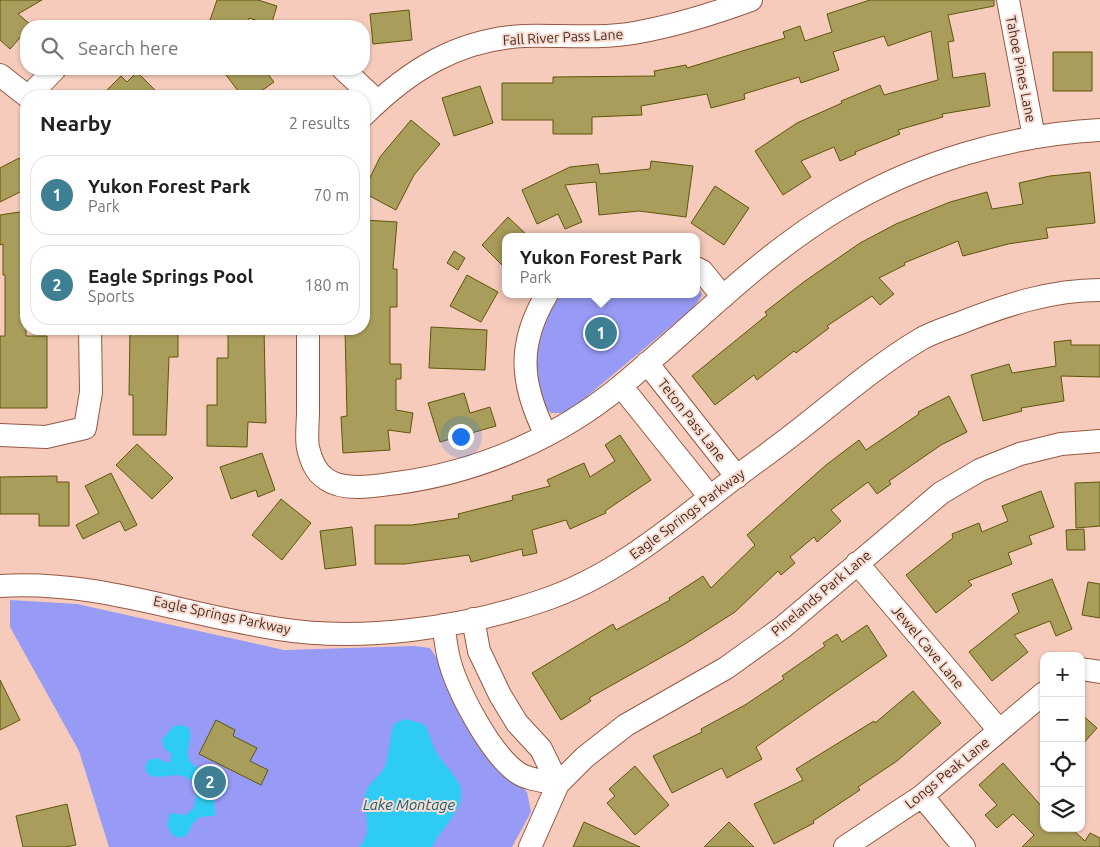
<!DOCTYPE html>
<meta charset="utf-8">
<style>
:root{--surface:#fff;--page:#f6f6f6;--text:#202124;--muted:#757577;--line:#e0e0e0;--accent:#3f7f93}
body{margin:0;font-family:Ubuntu,sans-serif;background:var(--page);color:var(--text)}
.controls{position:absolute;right:15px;bottom:15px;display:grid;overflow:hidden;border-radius:10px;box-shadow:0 1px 4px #0004}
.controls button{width:45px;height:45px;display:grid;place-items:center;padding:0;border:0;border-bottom:1px solid var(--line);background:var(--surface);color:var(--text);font:25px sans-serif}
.you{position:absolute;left:460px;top:436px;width:18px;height:18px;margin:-12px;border:4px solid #fff;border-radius:50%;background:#1a73e8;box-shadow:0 0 0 8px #1a73e833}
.badge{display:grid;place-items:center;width:32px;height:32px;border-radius:50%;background:var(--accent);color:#fff;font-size:16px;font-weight:700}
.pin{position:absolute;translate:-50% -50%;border:2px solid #fff;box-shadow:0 1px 5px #0006}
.popup{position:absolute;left:502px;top:233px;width:198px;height:65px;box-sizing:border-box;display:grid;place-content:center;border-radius:10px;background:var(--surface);filter:drop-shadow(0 1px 4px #0005);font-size:16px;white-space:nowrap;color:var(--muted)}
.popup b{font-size:19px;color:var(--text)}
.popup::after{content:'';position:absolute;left:50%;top:100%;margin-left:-10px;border:10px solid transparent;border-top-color:var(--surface)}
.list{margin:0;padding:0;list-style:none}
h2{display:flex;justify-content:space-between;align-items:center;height:65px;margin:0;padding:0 20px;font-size:21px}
h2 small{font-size:16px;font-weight:400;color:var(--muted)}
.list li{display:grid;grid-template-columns:32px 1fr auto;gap:15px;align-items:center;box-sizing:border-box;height:80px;margin:0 10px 10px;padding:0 10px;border:1px solid var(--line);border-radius:20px}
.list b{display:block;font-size:19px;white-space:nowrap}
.list p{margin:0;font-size:16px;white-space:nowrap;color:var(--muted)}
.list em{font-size:16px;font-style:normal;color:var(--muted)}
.icon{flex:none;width:28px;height:28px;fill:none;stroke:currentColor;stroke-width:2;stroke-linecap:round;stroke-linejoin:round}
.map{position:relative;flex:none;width:1100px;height:847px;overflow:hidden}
.search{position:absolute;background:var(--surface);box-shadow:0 1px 4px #0004;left:20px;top:20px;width:350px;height:55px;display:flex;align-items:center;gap:12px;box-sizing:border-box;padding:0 18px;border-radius:20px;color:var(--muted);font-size:19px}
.panel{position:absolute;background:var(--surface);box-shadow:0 1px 4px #0004;left:20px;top:90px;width:350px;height:245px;border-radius:20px}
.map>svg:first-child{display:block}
.green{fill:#979bf6}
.water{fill:#2eccf4}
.building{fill:#a89d5a;stroke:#605509}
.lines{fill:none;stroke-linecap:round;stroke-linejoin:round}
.minor-casing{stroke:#965842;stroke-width:24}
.minor{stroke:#fff;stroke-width:22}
.labels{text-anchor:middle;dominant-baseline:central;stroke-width:4;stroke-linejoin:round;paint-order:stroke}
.street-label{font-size:14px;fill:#482c22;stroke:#f9dcd1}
.water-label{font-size:15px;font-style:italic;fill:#0d6075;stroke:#f9dcd1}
</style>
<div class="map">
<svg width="1100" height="847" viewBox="0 0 1100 847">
<rect width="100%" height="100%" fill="#f6cbbc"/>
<path class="green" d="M696 280 702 295 694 307 567 413H551L541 404 536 387 535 341 558 294H696Z
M10 600 77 604 284 650 414 646 430 648 439 661 455 706 491 759 527 792 531 812 512 847H109L79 751 10 627Z"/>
<path class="water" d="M405 719 424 724C430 733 431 744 437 753 448 773 472 784 456 811 449 824 438 834 432 847H359C374 832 364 816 365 799 365 783 379 779 385 766 390 753 389 737 394 724Z
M174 726C201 721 186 746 188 756 190 765 196 766 201 770 204 772 206 777 208 779H223L228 788 223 796 214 798 215 815C209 818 203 814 196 820 189 826 191 835 181 838L172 835 167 825 170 813 185 815 194 808 196 796 194 783C178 766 159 784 147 773L145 766 149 760 157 758 167 763 170 762 171 754 164 748 162 740Z"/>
<path class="building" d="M0 0H42L18 14 31 25 26 26V31L10 49 0 40Z
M217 0H258L277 6 271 25 249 18 246 26H208Z
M870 0H994V6L948 15 954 41 948 42 953 78 985 73 990 106 942 114 943 117 898 130 900 134 855 152 856 154 840 161 834 147 801 161 811 177 783 195 755 151 797 123 842 103 841 101 880 85 884 95 938 80 931 31 888 46 884 36 833 52 839 70 801 83 799 77 744 94 745 99 711 108 707 94 641 106 642 115 592 117V134H553V120H502V83H553V77L655 76 654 71 686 65 687 68 785 38 783 32 800 26 805 41 832 32 827 14Z
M409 10 412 40 373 44 370 14Z
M1053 52H1092V91H1053Z
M234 69H264L274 82 254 96H242L226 75Z
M137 72 161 96H101L121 76 127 82Z
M480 86 493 123 454 136 442 98Z
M411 120 440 144 414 175 396 210 364 193V190L380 157Z
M19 158 26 172V189L0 202V168Z
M651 161 693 166 686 217 639 211 599 215 596 182 565 185 582 222 565 229 558 214 537 224 522 190 570 167 598 164 600 174 650 169Z
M1090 172 1095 223 1046 228 1048 238 1008 244 963 256 958 241 904 263 905 265 879 278 894 294 880 305 872 296 827 326 829 328 796 353 794 351 757 380 754 375 715 405 692 376 767 315 765 312 805 281 860 243 896 224 950 202 987 192 992 209 1023 204 1019 183 1050 176Z
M715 186 749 208 724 245 691 223Z
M26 211V336H47V408H0V336H5V275H3V244L0 245V215Z
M508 217 529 237H506V269L482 245Z
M364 220 397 222 393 269H397V307H390V364H401V379H396V410L413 413 410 433 388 430 390 450 343 453 341 417 347 416 345 329H364Z
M454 251 465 258 458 270 447 263Z
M467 275 498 292 481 322 450 306Z
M431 327 487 330 485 370 429 368Z
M130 329H178V357H169L166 435H133V395H129Z
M228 329H264L266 423 248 422 247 447 207 446V405H217V358H228Z
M1071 340V345H1100V377L1061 376 1064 401 1021 408 1022 411 983 421 971 375 1009 364 1012 373 1056 366 1054 342Z
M464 393 470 413 490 407 496 426 440 442 428 403Z
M949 396 967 432 941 445 889 481 891 484 877 494 868 482 831 510 841 521 817 542 814 537 790 557 795 563 781 575 778 571 735 612 685 644 589 698 591 701 561 720 532 673 613 624 616 630 670 600 669 598 703 576 711 588 755 545 747 535 826 465 859 440 866 450 919 414 918 412Z
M620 435 651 480 605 511 606 513 570 529 566 520 532 530 537 553 523 556 522 549 471 562 469 555 405 564H375V525H412L459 518 458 514 513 500 512 496 550 486 547 480 584 463 590 477 615 461 605 445Z
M137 444 173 478 152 499 116 465Z
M262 453 275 490 258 497 256 490 231 499 220 467Z
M111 473 137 525 125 531 120 521 83 539 76 525 99 513 85 486Z
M57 476V482H69V526H39V514H0V477Z
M1100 482V526L1076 528 1075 483Z
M1041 491 1054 527 1029 536 1032 544 1008 553 1012 564 968 581 972 585 936 613 906 575 953 538 952 534 979 523 982 532 1008 521 1002 506Z
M281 499 311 523 282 560 252 535Z
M352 527 356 565 325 569 320 531Z
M1084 529 1085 550H1067L1066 530Z
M1052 579 1072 629 1056 636 1050 621 1014 635 1028 652 992 681 969 652 1019 612 1012 594Z
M1088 582 1100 584V618L1082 615Z
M867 625 887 656 756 747 762 759 727 778 722 768 672 793 653 756 702 732 701 729 745 705 784 679 782 676 825 646 823 643 837 634 842 642Z
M0 680 20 720 0 730Z
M913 691 941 723 897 761 858 787 860 790 813 821 814 823 774 844 754 804 803 780 796 769 874 721 875 723Z
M1081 714 1097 728 1081 746Z
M216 720 235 730 233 736 257 748 250 761 268 770 261 785 199 754Z
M1003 763 1044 809V828H1071L1085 841 1090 833 1100 838V847H1022L1034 835 1013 814 997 828 985 815 997 805 979 785Z
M635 766 669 805 635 835 607 803 615 796 609 789Z
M67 804 76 845 65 847H23L16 816Z
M584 822 640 847H573Z
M729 822 754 847H704Z"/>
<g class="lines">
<g class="minor-casing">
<path id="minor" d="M1008 0 1034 137
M343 69 377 101
M0 75 27 96
M29 96 55 69
M364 115C409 70 459 39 524 36 560 35 597 39 634 33 674 26 713 14 751 0
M696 268 702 271 723 297
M308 329C308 356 308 384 308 412 308 423 306 437 308 448 311 460 315 472 326 479 344 492 376 486 397 483 479 472 558 438 622 385 694 326 758 257 839 209 918 162 1009 135 1100 130
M647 363 737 477
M621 386 710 497
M0 435 46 437 85 428 91 392 90 329
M546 435C520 383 517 344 547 294
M857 563 999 730
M0 586C100 580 182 615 279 629 361 642 462 628 541 601 605 580 657 539 709 498 736 476 764 457 791 436 834 403 874 367 921 339 933 332 947 328 960 323 1005 305 1051 290 1100 290
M473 619 479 651 500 695 517 723 541 749 558 784
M443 625C445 635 446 645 448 655 455 687 490 754 518 773 528 780 546 781 558 784
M1081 669 1100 672
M922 796 964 847
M530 847 558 784 585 757 626 725 726 668 783 627 941 493 980 470 1020 454 1061 444 1100 441
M845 847 922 796 1044 693"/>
</g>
<use href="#minor" class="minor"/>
</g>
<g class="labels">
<g class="street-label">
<text transform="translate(563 37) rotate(-3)">Fall River Pass Lane</text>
<text transform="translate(1021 69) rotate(79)">Tahoe Pines Lane</text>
<text transform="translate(692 420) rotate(52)">Teton Pass Lane</text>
<text transform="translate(687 514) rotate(-37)">Eagle Springs Parkway</text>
<text transform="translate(821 593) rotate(-40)">Pinelands Park Lane</text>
<text transform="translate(222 615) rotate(12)">Eagle Springs Parkway</text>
<text transform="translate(928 647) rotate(50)">Jewel Cave Lane</text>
<text transform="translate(947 773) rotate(-39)">Longs Peak Lane</text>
</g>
<g class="water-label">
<text x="409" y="804">Lake Montage</text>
</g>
</g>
</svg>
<div class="controls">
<button>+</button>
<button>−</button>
<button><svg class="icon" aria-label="locate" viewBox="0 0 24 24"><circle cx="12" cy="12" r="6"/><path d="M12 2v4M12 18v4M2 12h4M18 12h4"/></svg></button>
<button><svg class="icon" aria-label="layers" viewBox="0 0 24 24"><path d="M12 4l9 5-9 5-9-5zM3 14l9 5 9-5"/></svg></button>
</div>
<div class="you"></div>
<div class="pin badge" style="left:601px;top:333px">1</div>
<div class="popup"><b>Yukon Forest Park</b>Park</div>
<div class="pin badge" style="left:210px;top:782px">2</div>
<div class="search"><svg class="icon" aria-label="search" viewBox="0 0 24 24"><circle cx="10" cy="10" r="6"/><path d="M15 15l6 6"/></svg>Search here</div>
<section class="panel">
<h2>Nearby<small>2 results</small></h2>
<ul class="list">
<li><span class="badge">1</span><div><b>Yukon Forest Park</b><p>Park</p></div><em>70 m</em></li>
<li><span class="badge">2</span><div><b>Eagle Springs Pool</b><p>Sports</p></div><em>180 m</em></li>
</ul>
</section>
</div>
